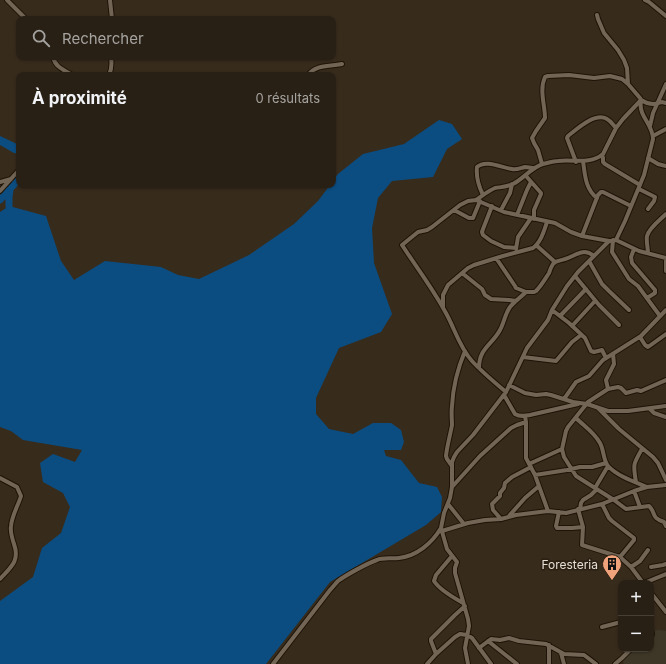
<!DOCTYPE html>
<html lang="fr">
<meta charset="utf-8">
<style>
:root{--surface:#292015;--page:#352d22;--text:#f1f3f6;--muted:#a5a3a0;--line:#453e34}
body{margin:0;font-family:Inter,sans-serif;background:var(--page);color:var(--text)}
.controls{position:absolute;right:12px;bottom:12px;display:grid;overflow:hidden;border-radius:8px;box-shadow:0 1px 3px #0004}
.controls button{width:36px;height:36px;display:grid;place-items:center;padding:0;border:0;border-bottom:1px solid var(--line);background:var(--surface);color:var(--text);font:20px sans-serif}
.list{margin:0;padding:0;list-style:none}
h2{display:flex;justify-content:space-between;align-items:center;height:52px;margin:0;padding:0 16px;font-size:17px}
h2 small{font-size:13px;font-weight:400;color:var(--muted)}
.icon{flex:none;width:22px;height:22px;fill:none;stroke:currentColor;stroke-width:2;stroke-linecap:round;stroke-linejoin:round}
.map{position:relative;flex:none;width:666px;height:664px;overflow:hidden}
.search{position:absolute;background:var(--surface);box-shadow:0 1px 3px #0004;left:16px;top:16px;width:320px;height:44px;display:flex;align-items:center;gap:10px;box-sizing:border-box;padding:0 14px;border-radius:8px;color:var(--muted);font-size:15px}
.panel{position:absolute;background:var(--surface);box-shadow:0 1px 3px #0004;left:16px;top:72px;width:320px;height:116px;border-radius:8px}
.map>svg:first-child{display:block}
.commercial{fill:#3e3727}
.water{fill:#0c4d81}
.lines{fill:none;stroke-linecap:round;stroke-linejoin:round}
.river{stroke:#0c4d81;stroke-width:7}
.street-casing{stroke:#1e1306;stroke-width:6}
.street{stroke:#726555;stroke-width:4}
.labels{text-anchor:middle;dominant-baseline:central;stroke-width:3.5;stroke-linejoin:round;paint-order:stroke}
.poi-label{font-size:12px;fill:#e7dfd6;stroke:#2c2113;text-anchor:end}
</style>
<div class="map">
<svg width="666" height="664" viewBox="0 0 666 664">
<rect width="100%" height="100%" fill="#372b1c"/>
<path class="commercial" d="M659 630 666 631V664H624L622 659 630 649H651V631Z"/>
<path class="water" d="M439 120 452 124 462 139 447 149 433 177 392 181 378 198 372 228 374 263 392 314 381 332 339 348 316 398V414L329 429 353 434 373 423H391L401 430 404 442 401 450H384L386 456 401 460 419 483 437 487 442 497 441 512 426 525 330 582 266 664H0V601L33 577 42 548 61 533 70 507 63 493 43 482 40 463 53 454 75 462 82 450 23 440 11 431 0 427V212L9 206 46 216 61 261 74 280 105 261 161 267 178 275 199 279 249 255 294 224 318 201 330 185H333V180L338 174 363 154 404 144Z
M0 136 19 145V154L14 153 0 145Z"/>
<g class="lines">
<path class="river" d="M0 200 19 179
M9 206V197L10 190"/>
<g class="street-casing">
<path id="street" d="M7 0 26 19
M110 0 112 19
M645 0 649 2 666 16
M597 15 598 19 604 33 618 50 624 60 627 68 628 84 640 98 641 100C647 104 655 105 662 102L666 103
M53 57C55 67 64 70 72 75
M109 75C112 69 112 64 111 57
M308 75C317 64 329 67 342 64
M650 126 653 113 666 84
M653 136 666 129
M602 155 603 158V162L605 164 640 185
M648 158 658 164 666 166
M583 161C585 174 585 189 597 198
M576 162 567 138 568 136C577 129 595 112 607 119 611 121 613 125 616 128
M542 164 538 150 534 143 532 138 536 131 545 118C545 105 539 90 545 77L548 76 569 75 594 78 610 76 622 79 628 84
M526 176 541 193V194L534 210V219
M0 182 11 179
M639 189 655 197 654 201 648 209
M0 191 19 170
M483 195C479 187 476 176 477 167 486 159 502 168 512 169 517 170 520 168 525 167 528 167 531 168 535 168
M476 200C482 196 488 191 495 188 501 187 507 187 513 184 523 179 532 167 543 164 548 163 553 161 558 161 573 159 590 165 603 154L616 128 623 119 641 100
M492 206 483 229 482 232 483 235 491 241 504 247 516 248
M454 210 469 218H473L480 201
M501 210 510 193 512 184
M517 215 527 190 531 182
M582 236 598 195 601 192H603L631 206
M613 240 612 252 629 279 638 286 660 316
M616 240 625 221 644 175 653 139C653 124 638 116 641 101
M536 245 555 262
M516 249 518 237 531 218
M634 249 631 257 632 263 655 290V293L647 298
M648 253C648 248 646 241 647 236 649 228 660 220 666 214
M496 258 515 286 516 288 526 292
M666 258V271
M589 261 602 284 609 291 629 310
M462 273 482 289 485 295 491 299 509 300 516 301
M575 276 599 305 619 325
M443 307V295L448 285 468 268 474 265 503 256 533 248C541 242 544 231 547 222
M552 310 569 323 585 338 591 351 594 352 602 350 606 358
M560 316 586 289
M572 326 595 301
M640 337 645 345 648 347 666 334
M523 357 556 361 572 342 581 335
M479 368C479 348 492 345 500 330 504 323 505 314 510 307 515 301 521 297 526 292H534L536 291C541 286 545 279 549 273 550 270 551 267 553 264 556 260 561 261 565 259 576 256 582 247 594 256
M509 385 525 393 536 395 546 394 551 395 573 402 587 404 608 411H628L666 406
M608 389 606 380 614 364 613 354
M506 392C494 382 482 372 472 361 460 348 455 330 447 315 434 290 417 268 402 245L418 232 427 230 432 227 460 205 468 201 476 200 504 212 555 223 571 232 582 236 609 241 616 240 639 251 666 258
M504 395 515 414C520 417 525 416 530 415L578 404
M564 399 576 382 589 376 603 360 641 336 666 310
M598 408 619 429 653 457 658 463 666 480
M650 409 654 413 666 417
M525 416 526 422V458L535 475 548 511
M576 418C584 426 594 432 600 443 604 450 603 460 608 466 617 476 635 482 647 487
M562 449 564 457 576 476 614 500 626 509 649 506C657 514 650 517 664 522L666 526
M529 464 562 449 566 431 568 427 588 402 608 389 618 387 621 388 626 393 637 390 641 391 666 380
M452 466 447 459 446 456C447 446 450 436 452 425 452 419 451 413 452 406 453 386 457 370 465 351
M535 475 567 470 580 467H592L606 463
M0 478 17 487 21 496C18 506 12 515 11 526 10 532 12 538 14 544 20 561 11 567 0 579
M636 482C633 465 633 464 642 449
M452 487 480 456 511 428 517 425 526 422
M595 488 608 466
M634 491 640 507
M448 504 464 524
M602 504 609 518 612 521 634 538V540L620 557
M578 509 583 527 582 545 620 557 631 567 643 583
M580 509 581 503 583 500 591 495 597 489
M559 512 556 526 557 528H572L583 527
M509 516 525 498 539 486
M501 519 493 510 492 504 500 496V493L504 488 505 483 512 477 531 467
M442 531 468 523 485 520 501 519 516 515 548 511 566 513 602 504 634 491 647 487 666 485
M452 556 436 575 434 581C439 589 454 598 463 603
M631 567 640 561 648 550
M651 567 663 565 666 564
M644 583 666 574
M651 593 666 612
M602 627 621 622
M651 629 652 634 651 637
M488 641 517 664
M479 648 491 639 500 640 509 638 519 641 546 644 564 654 584 655 596 664
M561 653 564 664
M436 654 431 641V639L455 615 465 606
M273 664 330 590C333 587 335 584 338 581 346 575 368 563 377 560 383 557 392 559 399 558 417 556 432 543 441 528
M427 664 436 654 455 637 460 634 467 635 472 638 491 664
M468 664 465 648 469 626 468 619 455 573V568L457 562 447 549 441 528 444 513 450 498 452 487V462L454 457 457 452 473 435 506 392 527 348 548 320 552 310 567 286 578 272 609 241
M549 664V645
M615 664 622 658 631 649"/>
</g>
<use href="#street" class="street"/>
</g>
<defs>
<g id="building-pin" transform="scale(1)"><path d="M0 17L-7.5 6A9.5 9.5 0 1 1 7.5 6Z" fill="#f0a27a" stroke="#2c2113"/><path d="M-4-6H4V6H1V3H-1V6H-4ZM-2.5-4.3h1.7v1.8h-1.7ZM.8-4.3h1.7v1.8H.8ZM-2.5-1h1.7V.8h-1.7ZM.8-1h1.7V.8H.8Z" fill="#111"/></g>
</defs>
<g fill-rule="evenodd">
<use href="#building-pin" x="612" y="564"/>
</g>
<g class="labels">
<g class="poi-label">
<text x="598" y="564">Foresteria</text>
</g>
</g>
</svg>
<div class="controls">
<button>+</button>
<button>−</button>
</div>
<div class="search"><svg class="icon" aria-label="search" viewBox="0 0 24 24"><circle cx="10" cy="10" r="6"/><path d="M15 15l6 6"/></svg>Rechercher</div>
<section class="panel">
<h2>À proximité<small>0 résultats</small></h2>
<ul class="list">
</ul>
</section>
</div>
